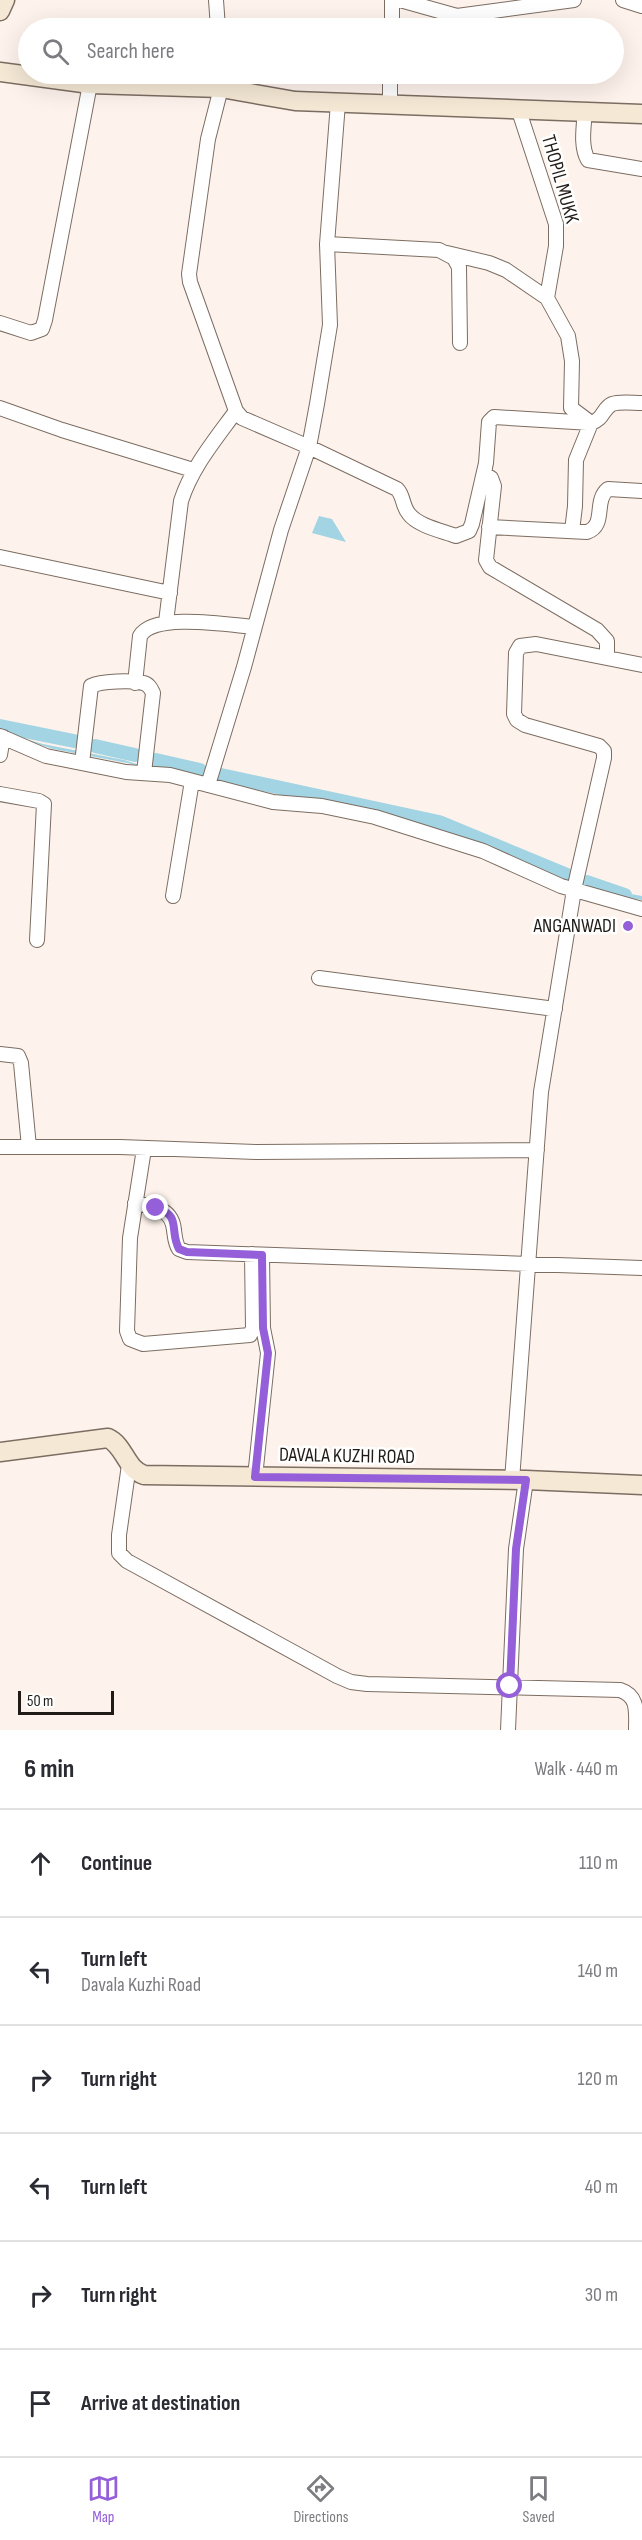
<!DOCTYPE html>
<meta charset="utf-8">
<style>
:root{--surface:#fff;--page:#f2f2f3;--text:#2b2b33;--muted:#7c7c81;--line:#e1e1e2;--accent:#945fd8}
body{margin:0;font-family:"Sofia Sans Condensed",sans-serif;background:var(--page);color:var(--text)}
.scale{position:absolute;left:18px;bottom:15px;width:96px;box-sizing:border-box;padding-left:6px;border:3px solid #211b17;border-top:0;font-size:16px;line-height:21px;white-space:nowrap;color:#211b17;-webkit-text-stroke:4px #fff;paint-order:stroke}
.stop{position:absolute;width:18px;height:18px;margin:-14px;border:4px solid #945fd8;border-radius:50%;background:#fff}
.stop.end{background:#945fd8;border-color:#fff;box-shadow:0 2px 6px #0008}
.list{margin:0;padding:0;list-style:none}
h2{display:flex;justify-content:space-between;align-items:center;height:78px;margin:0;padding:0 24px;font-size:26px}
h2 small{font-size:20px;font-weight:400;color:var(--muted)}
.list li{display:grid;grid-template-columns:39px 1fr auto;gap:18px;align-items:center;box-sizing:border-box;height:108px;padding:0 24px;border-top:2px solid var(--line)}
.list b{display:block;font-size:22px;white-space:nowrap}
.list p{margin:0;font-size:20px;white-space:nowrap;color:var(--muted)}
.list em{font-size:20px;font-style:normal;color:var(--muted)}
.icon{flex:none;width:33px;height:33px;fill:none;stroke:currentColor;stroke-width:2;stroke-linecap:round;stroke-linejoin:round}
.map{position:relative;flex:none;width:642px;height:1730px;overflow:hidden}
.search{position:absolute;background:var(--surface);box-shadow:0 6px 24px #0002;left:18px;right:18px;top:18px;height:66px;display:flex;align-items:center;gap:15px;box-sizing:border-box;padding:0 21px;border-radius:33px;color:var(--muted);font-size:22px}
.sheet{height:726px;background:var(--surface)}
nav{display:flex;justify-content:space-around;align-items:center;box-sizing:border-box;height:84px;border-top:2px solid var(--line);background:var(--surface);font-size:16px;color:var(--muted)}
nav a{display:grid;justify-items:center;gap:3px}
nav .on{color:var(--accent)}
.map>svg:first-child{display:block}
.water{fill:#a2d4e3}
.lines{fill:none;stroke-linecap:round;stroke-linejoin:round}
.stream{stroke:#a2d4e3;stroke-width:4}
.canal{stroke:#a2d4e3;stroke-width:14}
.street-casing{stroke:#7c6d62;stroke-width:16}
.secondary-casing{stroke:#7c6d62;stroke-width:21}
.street{stroke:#fff;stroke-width:14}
.secondary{stroke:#f5e8d5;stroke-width:18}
.route{stroke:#945fd8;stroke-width:8}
.poi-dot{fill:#945fd8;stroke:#fff;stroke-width:2}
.labels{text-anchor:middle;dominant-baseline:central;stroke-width:5;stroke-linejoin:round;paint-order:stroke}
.street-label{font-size:20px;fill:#211b17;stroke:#fff}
.poi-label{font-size:20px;fill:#211b17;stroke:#fff;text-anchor:end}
</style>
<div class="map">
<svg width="642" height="1730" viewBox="0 0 642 1730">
<rect width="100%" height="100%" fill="#fef3ec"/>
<path class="water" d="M319 516 332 519 346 542 312 533Z
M4 733 43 744 124 760 159 771 278 796 445 841 127 763 53 749Z"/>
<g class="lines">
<path class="stream" d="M625 895 642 898"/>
<path class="canal" d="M0 726 74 741
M95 746 135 755
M156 760 200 770
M221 775 439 822 567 875
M587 882 625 895"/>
<g class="street-casing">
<path id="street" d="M216 0 218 28
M400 0 457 16 574 0
M623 0 642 6
M392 28V0
M220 74 221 88 208 139 189 274 190 282 236 411 242 418 309 447 397 489C404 496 402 506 409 514 418 526 443 531 456 536L469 531 472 524 486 463 489 422 494 417 591 423C604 419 602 409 612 404 620 401 633 403 642 403
M390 104V74
M518 108 556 224V246L547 298 568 336 572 361 571 408 591 423 576 460 575 506 572 531
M585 110C584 126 580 146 588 160L642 169
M327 244 439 250 454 258 459 267 460 343
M447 253 489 263 506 270 547 298
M0 323 31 333 42 329 45 320 90 84
M0 408 62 430 193 470
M485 468 484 474 491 478 494 486 486 560 490 567 597 630 607 641V658
M489 527 587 532C607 525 593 501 608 489L642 491
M0 557 170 593
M166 622 181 501C192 467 215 440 236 411
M135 683 140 636C154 612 229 625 254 627
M0 736 46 756 126 772 170 775 273 802 322 806 375 817 483 851 561 886 642 909
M0 755 3 737
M82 763 91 686C101 681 132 680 143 683 149 684 151 689 153 693L144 773
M208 785 244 667 281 530 309 447 317 404 330 325 327 244 338 103
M0 794 39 801 44 804 37 940
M173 896 192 781
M319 978 555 1009
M0 1054 18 1056 21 1063 29 1147
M0 1147H120L257 1152 537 1150
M144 1149 130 1238 127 1331 130 1339 143 1344 250 1335 253 1328 252 1254
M135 1203C154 1207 172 1208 174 1230 175 1237 175 1243 179 1249L187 1252 642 1268
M129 1465 119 1535V1553L127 1561 337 1676 351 1682 367 1684 620 1690C639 1696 636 1713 636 1730
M255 1477 268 1353 263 1328 262 1255
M512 1480 541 1092 574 890 604 758V751L599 746 525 725 517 720 514 714 516 653 520 646 536 644 642 665
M508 1730 516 1549 526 1480"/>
</g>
<g class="secondary-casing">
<path id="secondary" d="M0 11 5 0
M0 72 90 84 221 88 295 101 642 114
M0 1452 108 1438C125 1446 125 1468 144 1475L526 1480 642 1485"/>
</g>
<use href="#street" class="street"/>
<use href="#secondary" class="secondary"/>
</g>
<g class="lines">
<path class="route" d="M156 1208C182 1215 169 1231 179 1249L187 1252 262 1255 263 1328 268 1353 255 1477 526 1480 516 1549 510 1686"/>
</g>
<circle class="poi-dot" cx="628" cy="926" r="6"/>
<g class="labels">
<g class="street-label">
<text transform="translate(560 179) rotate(74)">THOPIL MUKK</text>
<text transform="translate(347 1456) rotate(1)">DAVALA KUZHI ROAD</text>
</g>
<g class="poi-label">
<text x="616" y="926">ANGANWADI</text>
</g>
</g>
</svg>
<div class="scale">50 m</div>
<div class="stop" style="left:510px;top:1686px"></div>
<div class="stop end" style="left:156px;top:1208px"></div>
<div class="search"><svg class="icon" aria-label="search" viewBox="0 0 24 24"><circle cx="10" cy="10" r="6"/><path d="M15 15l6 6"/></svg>Search here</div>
</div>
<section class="sheet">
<h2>6 min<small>Walk · 440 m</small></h2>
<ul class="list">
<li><svg class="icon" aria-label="ahead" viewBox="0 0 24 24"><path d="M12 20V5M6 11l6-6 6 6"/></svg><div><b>Continue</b></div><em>110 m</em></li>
<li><svg class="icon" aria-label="left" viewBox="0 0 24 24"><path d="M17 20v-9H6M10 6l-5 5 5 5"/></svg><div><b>Turn left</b><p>Davala Kuzhi Road</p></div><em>140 m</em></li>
<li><svg class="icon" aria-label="right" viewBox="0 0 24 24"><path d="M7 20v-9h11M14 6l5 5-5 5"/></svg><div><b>Turn right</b></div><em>120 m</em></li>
<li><svg class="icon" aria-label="left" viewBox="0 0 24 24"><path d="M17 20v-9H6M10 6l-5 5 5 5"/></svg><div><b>Turn left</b></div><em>40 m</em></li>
<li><svg class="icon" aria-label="right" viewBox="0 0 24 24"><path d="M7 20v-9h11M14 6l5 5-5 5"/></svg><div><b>Turn right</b></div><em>30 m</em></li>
<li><svg class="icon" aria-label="arrive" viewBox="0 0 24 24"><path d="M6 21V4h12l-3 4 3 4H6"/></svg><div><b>Arrive at destination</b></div></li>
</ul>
</section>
<nav>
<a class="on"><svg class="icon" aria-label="map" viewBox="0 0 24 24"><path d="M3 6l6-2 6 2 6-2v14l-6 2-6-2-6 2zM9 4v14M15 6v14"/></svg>Map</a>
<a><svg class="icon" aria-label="directions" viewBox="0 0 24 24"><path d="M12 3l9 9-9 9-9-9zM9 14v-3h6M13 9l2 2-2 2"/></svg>Directions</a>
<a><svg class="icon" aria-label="saved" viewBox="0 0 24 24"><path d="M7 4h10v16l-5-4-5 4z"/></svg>Saved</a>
</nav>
